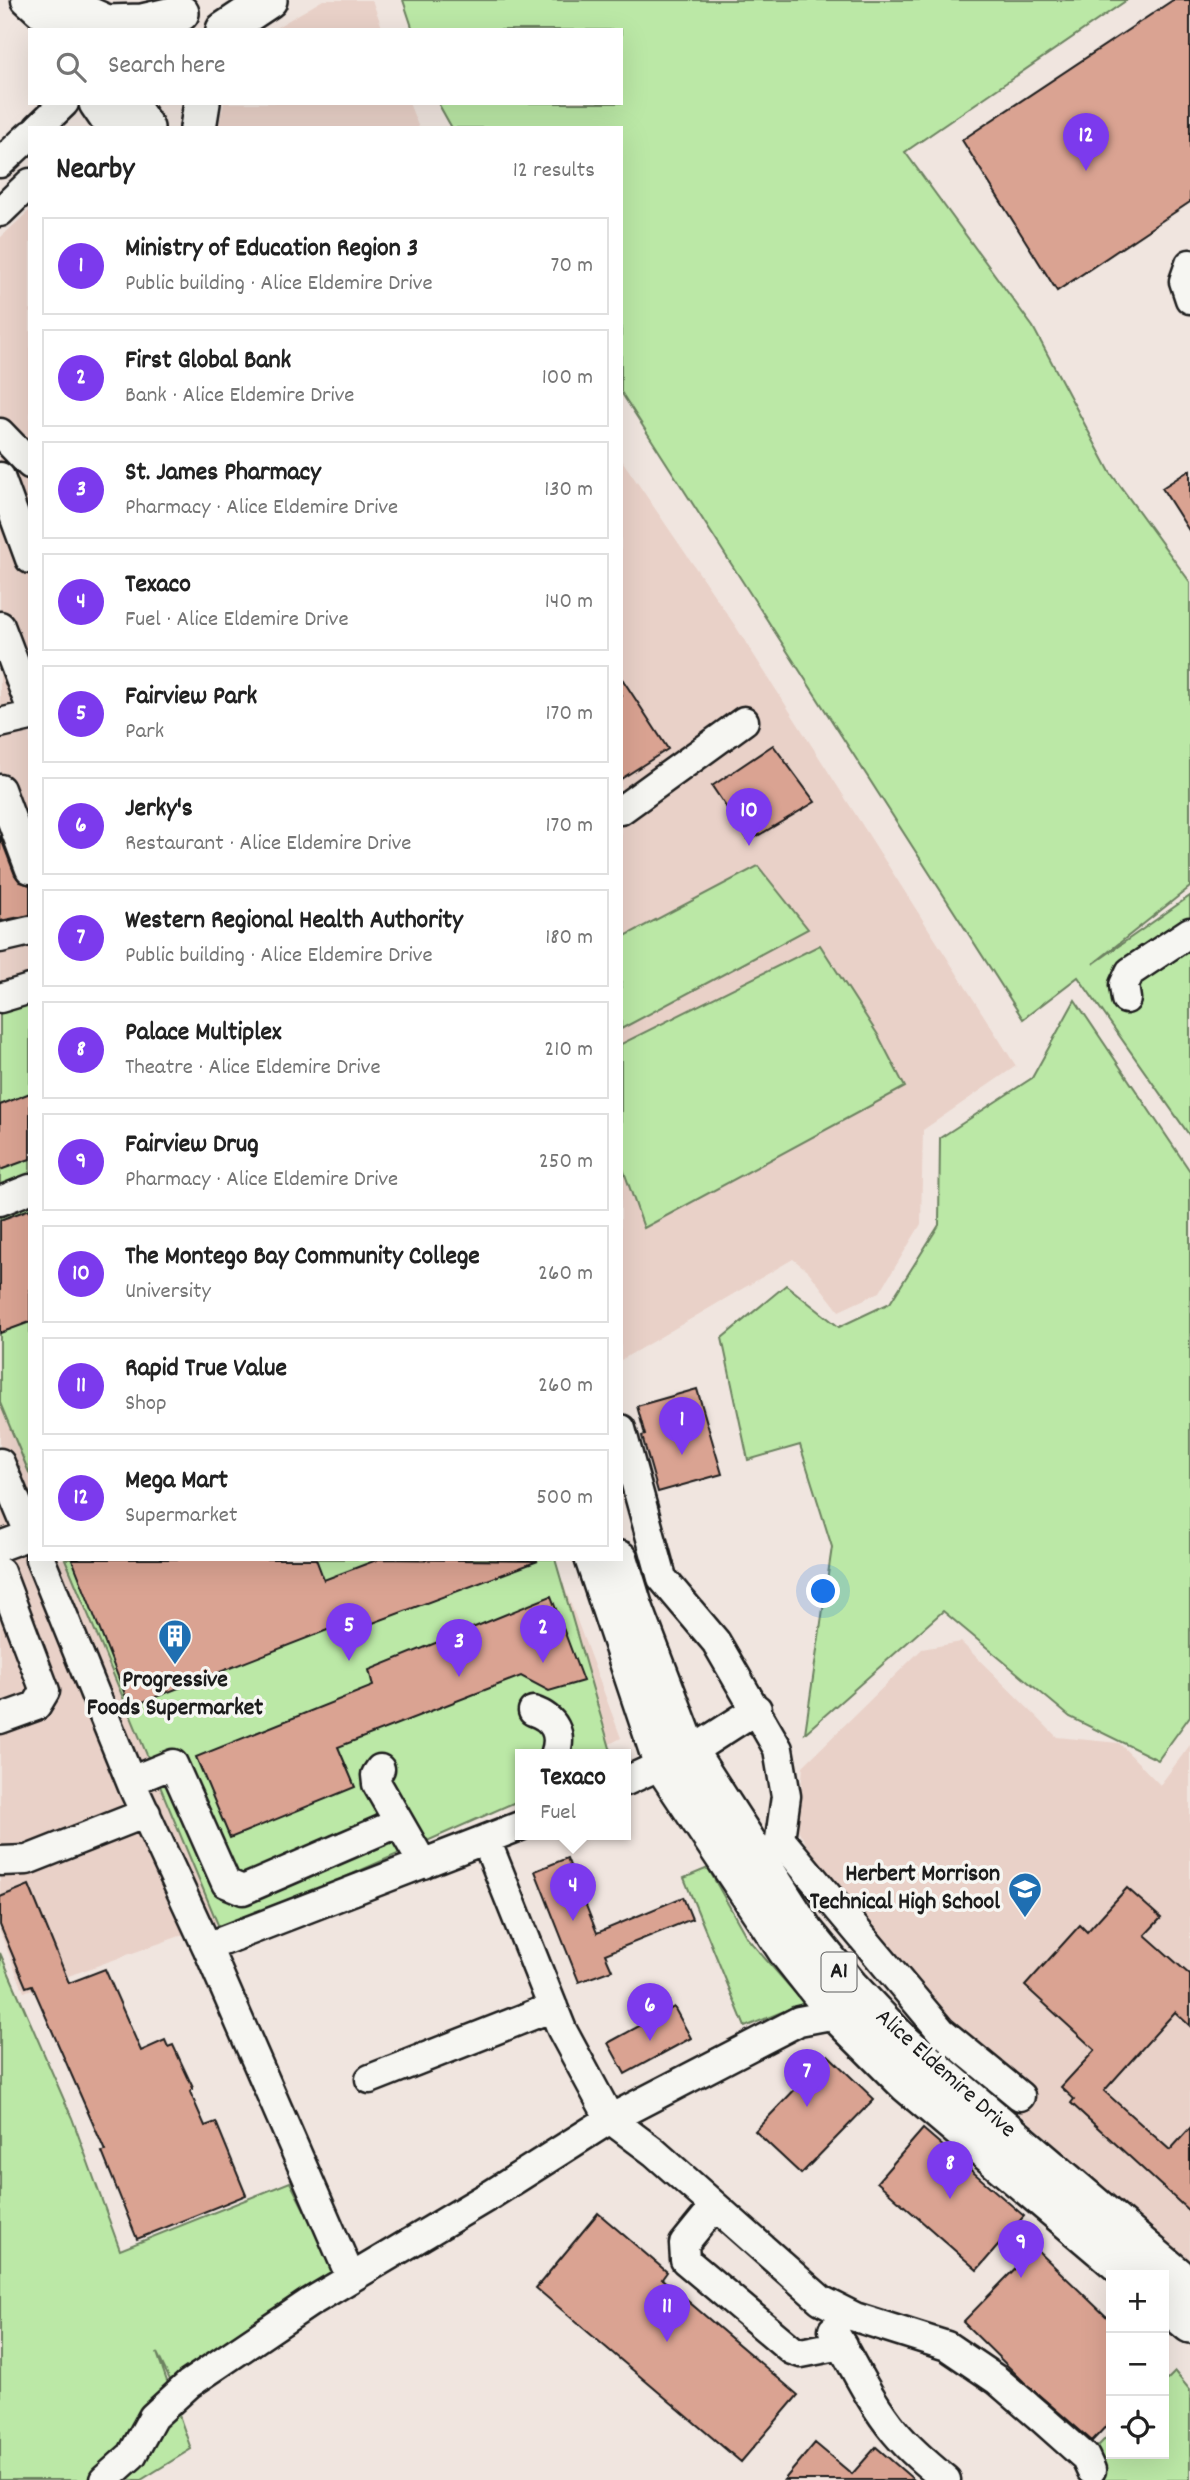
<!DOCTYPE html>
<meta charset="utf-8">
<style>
:root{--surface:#fff;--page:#f2f2f2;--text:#222;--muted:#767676;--line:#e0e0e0;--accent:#7c3aed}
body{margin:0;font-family:Dekko,sans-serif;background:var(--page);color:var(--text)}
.controls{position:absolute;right:21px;bottom:21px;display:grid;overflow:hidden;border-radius:0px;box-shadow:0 7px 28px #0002}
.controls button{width:63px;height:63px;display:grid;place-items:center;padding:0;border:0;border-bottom:2px solid var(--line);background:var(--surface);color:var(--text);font:35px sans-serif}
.you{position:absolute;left:824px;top:1592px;width:24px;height:24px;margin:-18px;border:5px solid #fff;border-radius:50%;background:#1a73e8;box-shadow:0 0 0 10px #1a73e833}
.badge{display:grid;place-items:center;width:46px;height:46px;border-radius:50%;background:var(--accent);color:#fff;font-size:23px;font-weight:700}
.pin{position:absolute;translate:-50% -58px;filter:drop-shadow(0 2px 4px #0008)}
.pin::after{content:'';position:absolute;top:37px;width:24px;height:21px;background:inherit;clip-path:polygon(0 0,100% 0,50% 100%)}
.popup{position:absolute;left:515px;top:1749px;width:116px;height:91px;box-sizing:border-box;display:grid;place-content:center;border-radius:0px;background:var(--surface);filter:drop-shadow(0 2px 5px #0005);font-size:23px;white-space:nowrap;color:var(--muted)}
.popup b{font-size:26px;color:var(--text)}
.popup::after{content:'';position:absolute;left:50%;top:100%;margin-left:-14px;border:14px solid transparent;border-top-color:var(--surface)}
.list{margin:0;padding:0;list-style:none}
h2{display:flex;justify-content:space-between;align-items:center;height:91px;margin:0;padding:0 28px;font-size:30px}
h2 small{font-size:23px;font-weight:400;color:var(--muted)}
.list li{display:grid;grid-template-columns:46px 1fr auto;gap:21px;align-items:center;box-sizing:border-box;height:98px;margin:0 14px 14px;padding:0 14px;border:2px solid var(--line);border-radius:0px}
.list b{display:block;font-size:26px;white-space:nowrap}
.list p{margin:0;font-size:23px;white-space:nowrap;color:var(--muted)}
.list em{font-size:23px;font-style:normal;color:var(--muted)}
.icon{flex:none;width:38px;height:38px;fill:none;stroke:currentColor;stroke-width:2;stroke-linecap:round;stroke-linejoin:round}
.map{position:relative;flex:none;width:1190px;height:2480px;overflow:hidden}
.search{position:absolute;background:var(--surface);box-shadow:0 7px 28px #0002;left:28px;top:28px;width:595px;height:77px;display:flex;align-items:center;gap:18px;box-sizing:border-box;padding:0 24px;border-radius:0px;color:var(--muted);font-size:26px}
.panel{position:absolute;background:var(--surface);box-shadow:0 7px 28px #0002;left:28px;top:126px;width:595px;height:1435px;border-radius:0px}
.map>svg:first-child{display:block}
.built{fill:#e9d1c8}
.green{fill:#bbe8a6;stroke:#6c8261;stroke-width:2}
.building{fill:#daa392;stroke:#1c1c1c;stroke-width:2}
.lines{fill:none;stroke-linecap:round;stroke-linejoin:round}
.minor-casing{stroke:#1c1c1c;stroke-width:33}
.major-casing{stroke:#1c1c1c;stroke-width:40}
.minor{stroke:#f6f6f2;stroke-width:28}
.major{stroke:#f6f6f2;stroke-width:35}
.labels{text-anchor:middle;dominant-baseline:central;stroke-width:7;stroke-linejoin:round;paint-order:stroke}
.shield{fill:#f6f6f2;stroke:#5d5d5c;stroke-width:2}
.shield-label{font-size:23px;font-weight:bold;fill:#1c1c1c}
.poi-label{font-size:24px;font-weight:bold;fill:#1c1c1c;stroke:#f6f6f2}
.street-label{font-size:24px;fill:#1c1c1c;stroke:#f6f6f2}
</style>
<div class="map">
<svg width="1190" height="2480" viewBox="0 0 1190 2480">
<rect width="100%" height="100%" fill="#f0e5df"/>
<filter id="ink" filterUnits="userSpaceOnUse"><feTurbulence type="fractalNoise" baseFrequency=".0143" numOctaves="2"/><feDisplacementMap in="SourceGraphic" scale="14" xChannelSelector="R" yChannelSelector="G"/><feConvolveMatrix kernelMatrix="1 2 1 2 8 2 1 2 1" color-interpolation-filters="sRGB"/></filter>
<g filter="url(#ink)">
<path class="built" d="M323 0H372L383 30H272Z
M224 103H409L419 128H218Z
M30 210V1559H554L621 1738 589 1755H520L330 1882 24 1992 0 1932V238Z
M621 459 736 627 1016 1066 923 1130 921 1224 880 1292 839 1311 808 1271 793 1259 621 1360Z
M961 1642 1057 1737 1119 1743 1160 1785 1190 1745V2263L1139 2220 990 2087 829 1883 798 1830 803 1766 922 1649Z"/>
<path class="green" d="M403 0H1127L905 152 1033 327 1110 472 1190 582V887L1093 964 1190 896V1136L1078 977 1023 1019 621 392V128H452L438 103H621V30H413Z
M758 866 808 929 621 1029V938Z
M820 945 878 1035 905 1087 644 1228 621 1163V1044Z
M30 1000V1475L0 1403V1008Z
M1075 1000 1190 1171V1716L1158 1760 1070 1717 943 1611 805 1733 832 1547 800 1445 748 1460 722 1338 786 1285 839 1327 890 1303 939 1225 940 1138 1032 1078Z
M65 1559H555L612 1755H520V1800L221 1932Z
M708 1868 747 1938 804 2003 745 2027 684 1878Z
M0 1953 72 2118 120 2250 290 2182 334 2268 337 2277 174 2388 157 2353 191 2449 141 2480H0Z
M1175 2372 1190 2390V2480H1095L1080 2464 1111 2433V2454H1164V2383Z"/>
<path class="building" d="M1173 0H1190V202L1057 291 962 140Z
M1190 470V532L1162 488Z
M621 677 668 749 621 779Z
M773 745 815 802 749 841 712 786Z
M0 836 15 875 20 882 30 885V915L0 921Z
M30 1093V1159L0 1170V1105Z
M30 1209V1322L0 1333V1220Z
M697 1389 722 1474 658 1492 642 1436 645 1435 637 1406Z
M72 1559H316L324 1580 379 1559 538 1561 357 1629 353 1620 130 1707Z
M551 1596 583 1681 549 1691 521 1676 338 1747 355 1787 230 1838 196 1757 373 1686 369 1670Z
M567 1858 597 1933 683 1897 692 1919 605 1954 612 1970 579 1982 535 1871Z
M29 1885 69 1983 105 1969 141 2051 165 2040 168 2047 173 2045 193 2088 190 2092 205 2126 216 2122 246 2195 137 2239 102 2152 105 2151 32 1985 26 1987 0 1925V1897Z
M1127 1888 1161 1918 1145 1935 1190 1975V2026L1175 2012 1104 2091 1170 2150 1190 2128V2212L1071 2103 1074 2099 1061 2087 1095 2050 1025 1986 1080 1925 1087 1932Z
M674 2007 691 2038 625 2074 608 2043Z
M828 2055 874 2099 801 2174 755 2131Z
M923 2129 1024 2216 977 2270 877 2182Z
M598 2213 667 2272 662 2279 798 2395 741 2462 536 2288Z
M1035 2248 1111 2321V2421L1092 2441 1024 2382 963 2322Z
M815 2443 852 2474 876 2447 914 2480H784Z"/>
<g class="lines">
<g class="minor-casing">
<path id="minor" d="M26 0 59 30
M38 128 64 103
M0 163 30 135
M0 212 30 183
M1190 264 1184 281 1190 299
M0 433 30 464
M0 477 30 559
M0 626 30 705
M0 723 30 716
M0 789 30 869
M621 810 744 721
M0 938 30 931
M0 998 30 989
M1126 999 1124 985 1130 972 1190 932
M0 1201 30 1189
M621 1429 662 1578 716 1642 778 1749 786 1796 780 1839 941 2031 1020 2096
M0 1463 30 1535 0 1546
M40 1559 133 1787 207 1947 351 2278
M0 1572 45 1691 36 1706 0 1719
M533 1711C554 1718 563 1734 555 1755
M380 1769 376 1775 377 1784 423 1864
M131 1781 173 1764 226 1883 243 1890 398 1823
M626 1781 690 1752 757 1709
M486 1840 562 2030 610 2119 654 2152 821 2300 855 2317 947 2346 997 2380 1040 2417 1085 2457 1091 2470
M0 1861 27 1860 146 1813
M207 1947 520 1826
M370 2079 553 2007
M714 2207 684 2244 685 2260 792 2350 801 2353 842 2345
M833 2330C853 2364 870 2402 895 2432 910 2450 928 2465 946 2480
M104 2480 132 2455 153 2417 189 2384 309 2303 492 2194 610 2119 799 2021 836 2014"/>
</g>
<g class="major-casing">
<path id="major" d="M55 0 107 23 142 22 181 13
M224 30 269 0
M97 103 114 128
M129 103 146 128
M198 128 202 103
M593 1559 662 1765 786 1951 836 2014 907 2085 1131 2275
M620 1559 635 1608 690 1752 806 1932 850 1986 899 2038 1190 2286
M1164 2303 1190 2325"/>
</g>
<use href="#minor" class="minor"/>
<use href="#major" class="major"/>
</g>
</g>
<defs>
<g id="building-pin" transform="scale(1.75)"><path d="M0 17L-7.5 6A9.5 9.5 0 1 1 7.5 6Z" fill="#1f6fb2" stroke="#f6f6f2"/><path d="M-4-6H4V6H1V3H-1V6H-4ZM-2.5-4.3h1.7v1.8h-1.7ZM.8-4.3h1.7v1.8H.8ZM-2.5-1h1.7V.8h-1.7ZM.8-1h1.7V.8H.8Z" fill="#fff"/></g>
<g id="school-pin" transform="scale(1.75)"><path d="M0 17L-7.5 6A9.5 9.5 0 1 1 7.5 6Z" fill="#1f6fb2" stroke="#f6f6f2"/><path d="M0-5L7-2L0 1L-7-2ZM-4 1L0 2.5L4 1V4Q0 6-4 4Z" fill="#fff"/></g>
</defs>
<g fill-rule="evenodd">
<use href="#building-pin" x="175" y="1636"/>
<use href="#school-pin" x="1025" y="1889"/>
</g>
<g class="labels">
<rect class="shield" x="821.5" y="1952.5" width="35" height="39" rx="5"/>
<g class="shield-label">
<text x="839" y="1972">A1</text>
</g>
<g class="poi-label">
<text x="175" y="1681">Progressive<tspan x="175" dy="28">Foods Supermarket</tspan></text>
<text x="1000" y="1875" text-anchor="end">Herbert Morrison<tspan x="1000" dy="28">Technical High School</tspan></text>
</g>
<g class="street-label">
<text transform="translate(945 2074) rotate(42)">Alice Eldemire Drive</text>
</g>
</g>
</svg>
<div class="controls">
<button>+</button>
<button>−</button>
<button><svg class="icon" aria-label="locate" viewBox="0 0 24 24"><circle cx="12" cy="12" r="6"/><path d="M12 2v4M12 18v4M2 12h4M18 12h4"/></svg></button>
</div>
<div class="you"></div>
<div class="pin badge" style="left:682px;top:1455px">1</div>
<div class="pin badge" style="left:543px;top:1663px">2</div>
<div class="pin badge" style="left:459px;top:1677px">3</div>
<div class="pin badge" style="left:573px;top:1921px">4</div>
<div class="popup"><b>Texaco</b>Fuel</div>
<div class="pin badge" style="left:349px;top:1661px">5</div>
<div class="pin badge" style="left:650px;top:2041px">6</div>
<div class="pin badge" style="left:807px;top:2107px">7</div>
<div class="pin badge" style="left:950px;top:2199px">8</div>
<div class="pin badge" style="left:1021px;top:2278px">9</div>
<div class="pin badge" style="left:749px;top:846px">10</div>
<div class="pin badge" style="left:667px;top:2342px">11</div>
<div class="pin badge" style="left:1086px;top:171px">12</div>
<div class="search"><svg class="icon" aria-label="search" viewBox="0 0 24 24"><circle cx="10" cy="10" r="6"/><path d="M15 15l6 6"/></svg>Search here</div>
<section class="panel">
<h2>Nearby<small>12 results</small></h2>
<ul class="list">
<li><span class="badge">1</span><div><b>Ministry of Education Region 3</b><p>Public building · Alice Eldemire Drive</p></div><em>70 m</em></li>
<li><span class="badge">2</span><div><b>First Global Bank</b><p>Bank · Alice Eldemire Drive</p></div><em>100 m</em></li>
<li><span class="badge">3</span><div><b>St. James Pharmacy</b><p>Pharmacy · Alice Eldemire Drive</p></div><em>130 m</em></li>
<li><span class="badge">4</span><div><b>Texaco</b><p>Fuel · Alice Eldemire Drive</p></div><em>140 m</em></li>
<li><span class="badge">5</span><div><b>Fairview Park</b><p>Park</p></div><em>170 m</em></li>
<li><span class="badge">6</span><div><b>Jerky's</b><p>Restaurant · Alice Eldemire Drive</p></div><em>170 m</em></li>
<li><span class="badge">7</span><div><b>Western Regional Health Authority</b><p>Public building · Alice Eldemire Drive</p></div><em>180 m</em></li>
<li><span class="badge">8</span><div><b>Palace Multiplex</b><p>Theatre · Alice Eldemire Drive</p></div><em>210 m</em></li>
<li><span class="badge">9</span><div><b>Fairview Drug</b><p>Pharmacy · Alice Eldemire Drive</p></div><em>250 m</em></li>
<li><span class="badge">10</span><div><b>The Montego Bay Community College</b><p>University</p></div><em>260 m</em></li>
<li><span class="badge">11</span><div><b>Rapid True Value</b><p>Shop</p></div><em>260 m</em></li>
<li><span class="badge">12</span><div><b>Mega Mart</b><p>Supermarket</p></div><em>500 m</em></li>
</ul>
</section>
</div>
